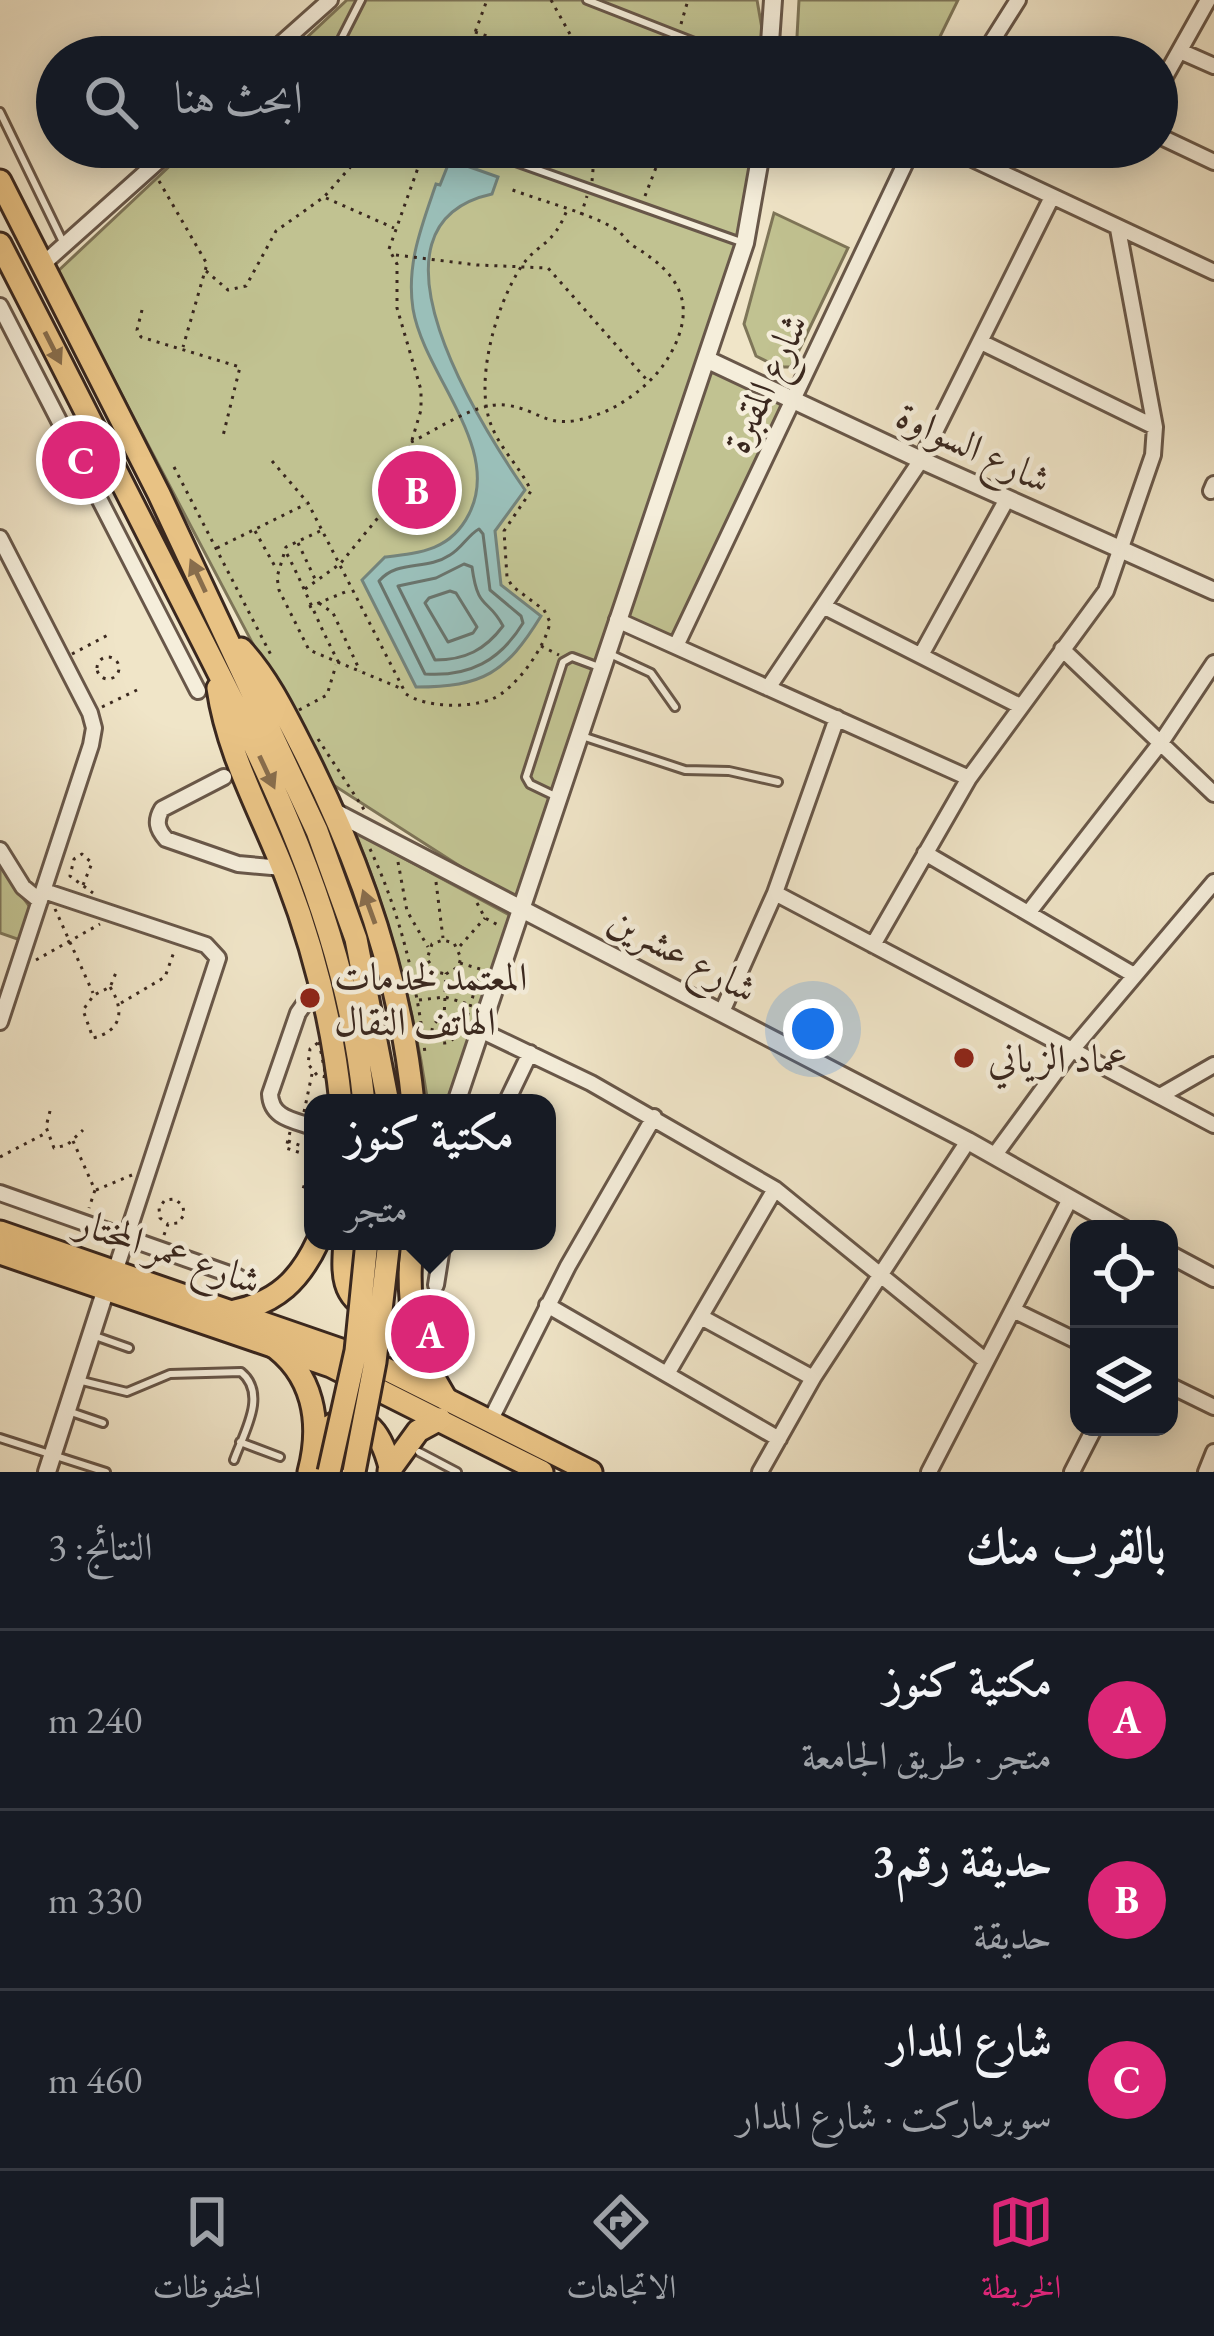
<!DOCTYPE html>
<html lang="ar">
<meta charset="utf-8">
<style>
:root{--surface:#171b24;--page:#20242c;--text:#f1f3f6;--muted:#9ea1a6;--line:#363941;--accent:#db2777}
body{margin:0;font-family:"EB Garamond",Amiri,serif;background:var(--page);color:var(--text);direction:rtl}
.controls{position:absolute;right:36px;bottom:36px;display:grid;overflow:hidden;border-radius:24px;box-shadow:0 6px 30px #0003}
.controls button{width:108px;height:108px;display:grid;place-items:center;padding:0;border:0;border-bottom:3px solid var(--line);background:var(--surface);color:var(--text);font:60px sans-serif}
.you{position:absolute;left:813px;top:1029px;width:42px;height:42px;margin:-30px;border:9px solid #fff;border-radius:50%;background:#1a73e8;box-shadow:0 0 0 18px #1a73e833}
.badge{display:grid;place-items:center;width:78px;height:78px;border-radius:50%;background:var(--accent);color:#fff;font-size:39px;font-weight:700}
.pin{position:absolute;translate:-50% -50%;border:6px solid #fff;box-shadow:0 3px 12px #0006}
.popup{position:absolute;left:304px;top:1094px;width:252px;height:156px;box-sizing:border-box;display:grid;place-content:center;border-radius:24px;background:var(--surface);filter:drop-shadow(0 3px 9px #0005);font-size:39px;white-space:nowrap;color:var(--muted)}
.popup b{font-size:45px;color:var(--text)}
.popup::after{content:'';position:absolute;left:50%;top:100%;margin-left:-24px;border:24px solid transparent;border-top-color:var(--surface)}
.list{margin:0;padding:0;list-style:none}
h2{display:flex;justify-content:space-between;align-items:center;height:156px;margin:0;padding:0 48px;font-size:51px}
h2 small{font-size:39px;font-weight:400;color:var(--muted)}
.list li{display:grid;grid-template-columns:78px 1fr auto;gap:36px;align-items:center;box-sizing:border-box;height:180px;padding:0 48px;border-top:3px solid var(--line)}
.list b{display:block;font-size:45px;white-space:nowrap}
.list p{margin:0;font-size:39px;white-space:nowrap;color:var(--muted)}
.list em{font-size:39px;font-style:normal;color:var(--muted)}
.icon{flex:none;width:66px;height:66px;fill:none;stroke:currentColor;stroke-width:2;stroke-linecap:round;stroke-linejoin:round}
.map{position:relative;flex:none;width:1214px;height:1472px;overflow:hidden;direction:ltr}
.search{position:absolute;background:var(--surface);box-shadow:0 6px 30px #0003;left:36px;right:36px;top:36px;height:132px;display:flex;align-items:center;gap:30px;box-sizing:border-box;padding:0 42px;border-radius:66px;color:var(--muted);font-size:45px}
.sheet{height:696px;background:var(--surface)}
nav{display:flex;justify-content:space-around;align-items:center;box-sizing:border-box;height:168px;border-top:3px solid var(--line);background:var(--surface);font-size:33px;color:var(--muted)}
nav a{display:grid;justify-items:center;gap:6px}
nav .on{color:var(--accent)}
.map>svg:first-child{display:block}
.green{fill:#c1c291;stroke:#7e7558;stroke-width:3}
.water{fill:#9abfb9;stroke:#74837b;stroke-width:3}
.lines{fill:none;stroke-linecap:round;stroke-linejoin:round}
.shore{stroke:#6a746c;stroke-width:3}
.service-casing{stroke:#685749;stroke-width:12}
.minor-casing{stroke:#685749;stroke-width:20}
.tertiary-casing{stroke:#685749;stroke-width:22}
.primary-casing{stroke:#3a281f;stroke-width:27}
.trunk-casing{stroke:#3a281f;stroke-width:27}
.path{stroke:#3a281f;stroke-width:3;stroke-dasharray:3 6;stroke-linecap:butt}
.service{stroke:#f5eedb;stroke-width:6}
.minor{stroke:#f5eedb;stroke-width:14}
.tertiary{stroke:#f5eedb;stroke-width:16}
.primary{stroke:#e8c284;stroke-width:21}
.trunk{stroke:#e8c284;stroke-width:21}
.trunk-bridge-casing{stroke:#3a281f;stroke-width:27;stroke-linecap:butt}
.trunk-bridge{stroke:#e8c284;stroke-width:21}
.oneway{fill:#886d4c}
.poi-dot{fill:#8f2418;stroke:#f5eedb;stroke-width:4.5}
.labels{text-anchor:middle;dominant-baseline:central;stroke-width:9;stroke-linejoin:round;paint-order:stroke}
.street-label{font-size:39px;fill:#3a281f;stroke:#f5eedb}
.poi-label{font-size:39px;fill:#3a281f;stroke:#f5eedb;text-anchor:start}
</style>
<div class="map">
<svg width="1214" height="1472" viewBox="0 0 1214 1472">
<rect width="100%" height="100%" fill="#f0e5c8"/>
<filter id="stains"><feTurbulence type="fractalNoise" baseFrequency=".00167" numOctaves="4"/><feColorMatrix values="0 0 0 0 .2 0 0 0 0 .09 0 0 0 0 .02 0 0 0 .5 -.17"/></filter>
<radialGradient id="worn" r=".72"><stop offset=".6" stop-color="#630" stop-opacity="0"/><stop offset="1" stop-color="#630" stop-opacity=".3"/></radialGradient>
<path class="green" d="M347 0H757L767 57H286Z
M799 0H958L930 57H800L796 55Z
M190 147H762L708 359 795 399 676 646 618 620 522 906 324 779 57 272Z
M774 213 848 248 791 367H778L756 356 744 324Z
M355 832 515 918 446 1103H428C414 1008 391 921 355 832Z
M0 866 30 907 29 921 20 940 0 933Z"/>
<path class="water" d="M450 160 498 177 492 194C351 225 482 427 525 490L495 531 501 585 541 616C506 673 483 687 416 687L362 580 385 557C421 553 451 550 469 514 503 448 424 375 413 309 406 264 422 225 436 184L440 185Z"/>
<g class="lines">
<path class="shore" d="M479 529 483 534 490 590 521 616 523 623C500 661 469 677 425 674L379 581C398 559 426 571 450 555 462 548 468 535 479 529Z
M464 564 472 567C478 612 488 597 503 626 485 650 465 660 435 660L398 586 436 578Z
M450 591 456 593 477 627 473 633 448 642 425 603 429 598Z"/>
<g class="service-casing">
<path id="service" d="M587 0 733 57
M332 57 361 0
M0 112 63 242
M473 147 741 242
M610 654 651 673 675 707
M582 736 685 770 729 771 778 782
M555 796 530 784 526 777 563 662 572 657 599 667
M95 1336 129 1348
M78 1380 127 1392 170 1374 241 1372C268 1394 244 1432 234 1460
M71 1412 103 1423
M0 1438 106 1472
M240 1442 280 1457
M419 1452 457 1472"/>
</g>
<g class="minor-casing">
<path id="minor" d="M1180 51 1214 66
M266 57 330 0
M982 57 1018 0
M1157 91 1208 0
M1157 135 1214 162
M947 147 1214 272
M43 264 174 147
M0 306 198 691
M981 342 1155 427
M1211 491 1214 484
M0 538 90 713 94 728 91 745 0 1022
M823 606 1020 706
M617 620 969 778
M676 646 913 147
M1062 649 1214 794
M921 655 1007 499
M768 688 921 460 1051 199
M224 777 162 809C155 821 157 829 166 839L238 864 283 868
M0 850 23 887 40 901
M925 853 1134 975
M44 891 206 945 218 958 115 1272
M775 893 1214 1125
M1029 912 1162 741 1214 663
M873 945 969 778 1106 591 1153 455 1155 427 1118 229
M722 1012 775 893 837 718
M480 1030 591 1083 775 1189 986 1361
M1160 1096 1214 1065
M506 1103 530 1053
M313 1127C293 1120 271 1118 270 1094L298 1013 321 980
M994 1156 1071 1051 1214 882
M0 1193 238 1277
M436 1285 443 1241
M547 1305 779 1439
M1013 1310 1079 1342
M701 1317 813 1378
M667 1374 775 1189
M1169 1385 1214 1407
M490 1421 568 1266 654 1117
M760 1472 813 1378 968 1141
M929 1472 1070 1199
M1072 1472 1095 1427
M1206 1472 1214 1452"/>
</g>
<g class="tertiary-casing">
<path id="tertiary" d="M769 57 773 0
M708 360 921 460 1214 591
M335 812 968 1141 1124 1229
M456 1103 745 243 762 147
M1169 1254 1214 1278
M47 1472 106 1289"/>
</g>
<g class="primary-casing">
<path id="primary" d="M0 1232 364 1358 591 1472
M0 1253 331 1366 542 1472"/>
</g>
<g class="trunk-casing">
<path id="trunk" d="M0 181 159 494 317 831 356 939 388 1103
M0 244C60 360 119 477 178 593 262 757 346 917 364 1103
M241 649C268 678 286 716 304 751 360 861 401 980 413 1103
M218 688C228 757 263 815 287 879 315 952 333 1025 341 1103
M345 1241C343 1271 340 1297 372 1310
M412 1241C406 1301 413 1347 446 1399
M235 1311C277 1302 300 1280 318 1241
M269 1343C314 1373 322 1423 309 1472
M325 1429C364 1404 381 1433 390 1467
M389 1471 418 1431 440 1419"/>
</g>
<path class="path" d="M551 0 571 36 576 57
M681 24 688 0
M475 32 551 57
M466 57 487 0
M645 57 654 37
M159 181 207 264 183 347
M592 181 595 147
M645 196 664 147
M326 198 394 228
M581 215 587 196
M396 255 477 265 548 268 647 380
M206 271 228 290 246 286 276 231 324 197 368 147
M142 310 137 330 141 337 240 367 223 436
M411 442C437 430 475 402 505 405 541 409 546 432 593 416 623 407 656 381 671 353 698 303 678 273 635 247 626 242 623 233 614 228 583 211 544 202 510 189
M272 461 308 503 406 694C426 708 470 708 492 699 516 689 546 646 550 622L544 610 512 586 507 577 504 531 531 491C521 468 501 450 492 427 473 384 496 305 521 267 539 241 552 248 567 210
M174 467 272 657
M255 531 277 570
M320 531 286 547 277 577 279 590 309 650 400 688
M298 543 316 581
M217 548 306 504
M287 554C306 590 319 626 339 663
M305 589 340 564 395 497 421 410V390L397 308V264L389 249 419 165 410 147
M319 603 333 613 360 671
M309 607 350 590
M541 646 559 655
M72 654 108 635
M97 668a11 11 0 1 1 22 0a11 11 0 1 1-22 0Z
M102 707 137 690
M299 710 327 695 336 665
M318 739 365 811
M370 849C400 912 417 984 425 1053
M398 862 407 911 428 947
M436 882 443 938
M83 885 92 863 82 854 74 859 70 876 93 893
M477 903 485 918 498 925
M55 909 93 993
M460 946 485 918
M36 960 100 924
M460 963 480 969
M111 985 117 970
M110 987C125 1010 122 1031 93 1038L83 1010 94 995Z
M419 1000 445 997 468 1004
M121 1003 165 977 175 949
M444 1019 446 974 458 967 461 958 454 943 443 940 432 944 427 959 436 972 446 974
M432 1031a12 12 0 1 1 24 0a12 12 0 1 1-24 0Z
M463 1033 477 981 484 970
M319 1042 326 1077 317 1075 308 1064 310 1049Z
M50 1111 46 1127 54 1148 67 1145 83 1130
M304 1112 312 1074
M290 1132 286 1148 313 1157
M73 1141 95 1190 89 1208
M288 1141 313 1150
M0 1157 46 1133
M313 1160 303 1189 313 1194
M96 1190 132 1175
M310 1191 313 1181
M164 1235 168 1224 178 1223 184 1215 183 1206 175 1199 165 1200 159 1208 160 1218 168 1224"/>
<use href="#service" class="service"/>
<use href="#minor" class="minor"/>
<use href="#tertiary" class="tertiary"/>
<use href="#primary" class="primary"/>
<use href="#trunk" class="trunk"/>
<g class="trunk-bridge-casing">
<path id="trunk-bridge" d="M329 1472 356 1351 367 1241
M354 1472 375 1362 389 1241"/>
</g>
<use href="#trunk-bridge" class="trunk-bridge"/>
</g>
<defs><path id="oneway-solid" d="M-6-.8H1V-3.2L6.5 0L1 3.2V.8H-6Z" transform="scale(3)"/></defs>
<g class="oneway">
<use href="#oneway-solid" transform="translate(53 348) rotate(63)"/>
<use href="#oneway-solid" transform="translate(198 576) rotate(-115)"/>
<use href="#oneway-solid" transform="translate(267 772) rotate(65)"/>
<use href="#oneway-solid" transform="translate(369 907) rotate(-110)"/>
</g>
<g class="poi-dot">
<circle cx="310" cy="998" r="12"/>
<circle cx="964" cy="1058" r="12"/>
</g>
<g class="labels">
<g class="street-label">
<text transform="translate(765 383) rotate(-65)">شارع المقبرة</text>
<text transform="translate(974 447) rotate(25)">شارع السواوة</text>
<text transform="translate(683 954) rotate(28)">شارع عشرين</text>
<text transform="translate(169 1251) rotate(19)">شارع عمر المختار</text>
</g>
<g class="poi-label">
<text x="334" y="976">المعتمد لخدمات<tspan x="334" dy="45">الهاتف النقال</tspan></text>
<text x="988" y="1058">عماد الزياني</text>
</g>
</g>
<rect width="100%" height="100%" filter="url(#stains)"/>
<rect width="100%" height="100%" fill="url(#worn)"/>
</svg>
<div class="controls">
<button><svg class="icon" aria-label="locate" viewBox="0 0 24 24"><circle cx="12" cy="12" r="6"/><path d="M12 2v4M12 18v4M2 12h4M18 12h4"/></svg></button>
<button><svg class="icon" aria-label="layers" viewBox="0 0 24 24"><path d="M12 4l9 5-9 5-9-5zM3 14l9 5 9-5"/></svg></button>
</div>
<div class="you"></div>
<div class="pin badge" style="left:430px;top:1334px">A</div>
<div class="popup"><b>مكتية كنوز</b>متجر</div>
<div class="pin badge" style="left:417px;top:490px">B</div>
<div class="pin badge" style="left:81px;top:460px">C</div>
<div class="search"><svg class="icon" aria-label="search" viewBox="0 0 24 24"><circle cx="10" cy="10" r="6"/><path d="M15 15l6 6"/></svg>ابحث هنا</div>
</div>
<section class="sheet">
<h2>بالقرب منك<small>النتائج: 3</small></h2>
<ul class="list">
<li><span class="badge">A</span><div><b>مكتية كنوز</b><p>متجر · طريق الجامعة</p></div><em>240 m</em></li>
<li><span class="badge">B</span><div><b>حديقة رقم3</b><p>حديقة</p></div><em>330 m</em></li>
<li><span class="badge">C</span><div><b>شارع المدار</b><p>سوبرماركت · شارع المدار</p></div><em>460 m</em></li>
</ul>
</section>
<nav>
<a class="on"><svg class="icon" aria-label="map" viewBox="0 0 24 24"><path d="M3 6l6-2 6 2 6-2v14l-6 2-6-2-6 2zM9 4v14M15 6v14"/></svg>الخريطة</a>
<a><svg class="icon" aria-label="directions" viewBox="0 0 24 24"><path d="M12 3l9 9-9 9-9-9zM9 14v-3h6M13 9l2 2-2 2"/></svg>الاتجاهات</a>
<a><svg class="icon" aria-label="saved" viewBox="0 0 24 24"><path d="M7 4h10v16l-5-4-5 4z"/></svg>المحفوظات</a>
</nav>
